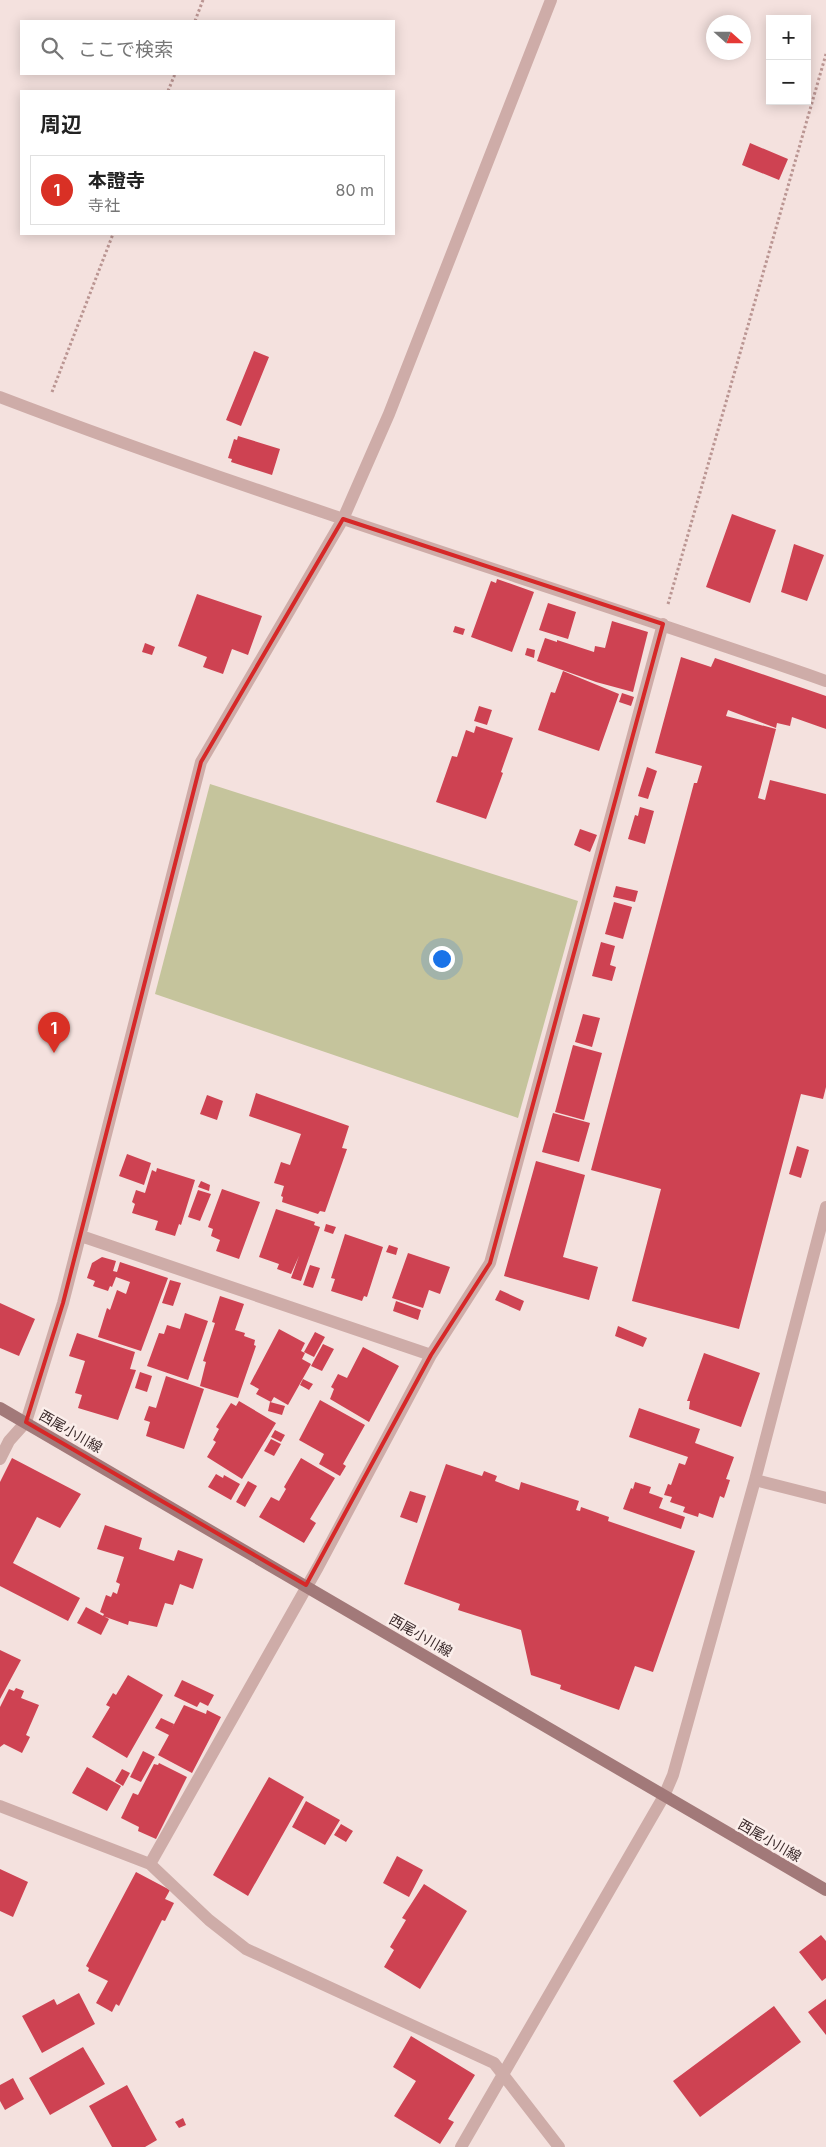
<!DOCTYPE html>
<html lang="ja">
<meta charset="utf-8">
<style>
:root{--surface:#fff;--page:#f2f2f2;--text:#222;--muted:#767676;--line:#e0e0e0;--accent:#d93025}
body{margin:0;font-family:Inter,"Noto Sans JP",sans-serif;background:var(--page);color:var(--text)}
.controls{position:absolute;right:15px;top:15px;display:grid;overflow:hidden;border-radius:0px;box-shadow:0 2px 12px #0003}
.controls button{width:45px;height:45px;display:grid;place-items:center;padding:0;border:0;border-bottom:1px solid var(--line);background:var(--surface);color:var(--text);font:25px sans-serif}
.compass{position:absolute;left:706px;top:15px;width:45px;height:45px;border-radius:50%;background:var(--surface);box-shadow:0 2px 12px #0003;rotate:111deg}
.you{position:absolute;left:441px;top:958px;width:18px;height:18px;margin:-12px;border:4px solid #fff;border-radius:50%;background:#1a73e8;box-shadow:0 0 0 8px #1a73e833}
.badge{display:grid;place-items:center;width:32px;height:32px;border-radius:50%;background:var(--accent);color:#fff;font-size:16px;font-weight:700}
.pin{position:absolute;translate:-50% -41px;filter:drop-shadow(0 1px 2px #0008)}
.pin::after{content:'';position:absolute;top:26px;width:18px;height:15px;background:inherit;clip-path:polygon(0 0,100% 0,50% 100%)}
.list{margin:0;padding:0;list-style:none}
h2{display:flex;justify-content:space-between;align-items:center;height:65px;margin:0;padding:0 20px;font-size:21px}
h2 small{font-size:16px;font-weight:400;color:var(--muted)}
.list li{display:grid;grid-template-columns:32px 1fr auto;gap:15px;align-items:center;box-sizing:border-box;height:70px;margin:0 10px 10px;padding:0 10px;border:1px solid var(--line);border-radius:0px}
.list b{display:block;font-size:19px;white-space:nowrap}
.list p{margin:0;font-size:16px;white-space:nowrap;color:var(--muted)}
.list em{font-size:16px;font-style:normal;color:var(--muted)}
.icon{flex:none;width:28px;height:28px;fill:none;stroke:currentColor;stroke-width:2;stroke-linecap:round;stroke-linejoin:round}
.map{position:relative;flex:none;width:826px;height:2147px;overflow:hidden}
.search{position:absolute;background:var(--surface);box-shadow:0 2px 12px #0003;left:20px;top:20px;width:375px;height:55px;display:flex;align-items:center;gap:12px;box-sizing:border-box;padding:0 18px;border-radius:0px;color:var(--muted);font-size:19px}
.panel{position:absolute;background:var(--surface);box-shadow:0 2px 12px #0003;left:20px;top:90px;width:375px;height:145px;border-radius:0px}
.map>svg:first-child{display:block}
.green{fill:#c5c49c}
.building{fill:#ce4252}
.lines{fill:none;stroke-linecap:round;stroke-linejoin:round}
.path{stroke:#ba9592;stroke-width:3;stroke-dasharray:2.5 2.5;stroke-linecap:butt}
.minor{stroke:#ceaca8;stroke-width:12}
.secondary{stroke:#a27979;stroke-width:12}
.marked{fill:none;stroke:#d62828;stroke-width:4;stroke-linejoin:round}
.labels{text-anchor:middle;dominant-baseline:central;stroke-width:5;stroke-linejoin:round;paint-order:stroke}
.street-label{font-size:14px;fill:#3a292a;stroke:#fbeeeb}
</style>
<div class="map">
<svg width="826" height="2147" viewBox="0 0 826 2147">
<rect width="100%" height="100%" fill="#f4e1de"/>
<path class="green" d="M210 784 578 901 518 1118 155 994Z"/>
<path class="building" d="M750 143 788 159 779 180 742 165Z
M254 351 269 357 241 426 226 420Z
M238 436 280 449 272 475 231 462 232 459 228 458 234 439 237 440Z
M732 514 776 530 750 603 706 587Z
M794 544 824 555 807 601 781 592Z
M497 579 534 592 512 652 471 637 491 581 496 583Z
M197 594 262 616 248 655 232 649 223 674 203 667 207 657 178 646Z
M548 603 576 612 568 639 539 630Z
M612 621 648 632 633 692 596 682 537 661 545 638 557 642V640L594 652 595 646 605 648Z
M455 626 465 629 463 635 453 632Z
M145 643 155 647 152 655 142 652Z
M527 648 535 650 534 658 525 655Z
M681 657 711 667 715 658 826 696V729L792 717 790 726 777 723 776 728 728 710 726 716 776 729 758 798 765 800 770 780 826 794V1087L823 1099 801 1094 739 1329 632 1301 661 1189 591 1170 694 783H697L702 766 655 753Z
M563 671 619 694 599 751 538 730 551 692 555 693Z
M622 693 634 697 631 706 619 702Z
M479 706 492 710 487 725 474 721Z
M476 726 513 738 501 772 503 773 486 819 436 802 452 756 457 757 466 730 474 733Z
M647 767 657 771 648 799 638 796Z
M640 807 654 811 645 844 628 839 635 815 638 816Z
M580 829 597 835 590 852 574 845Z
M616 886 638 891 635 902 613 897Z
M614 902 632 907 623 939 605 934Z
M601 942 615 946 610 965 616 967 612 981 592 976Z
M583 1014 600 1018 592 1047 575 1042Z
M573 1045 602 1053 584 1120 555 1112Z
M256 1093 349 1126 342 1148 347 1149 325 1212 320 1211 318 1214 282 1202 283 1197 281 1196 284 1186 274 1183 281 1162 290 1165 301 1134 249 1116Z
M207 1095 223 1101 217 1120 200 1114Z
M553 1113 590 1123 579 1162 542 1152Z
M797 1146 809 1150 801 1178 789 1174Z
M127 1154 151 1163 144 1185 119 1176Z
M536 1161 585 1175 563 1257 598 1267 589 1300 504 1276Z
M157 1168 195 1180 181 1225 179 1224 175 1236 155 1230 158 1221 132 1213 135 1204 132 1202 136 1190 145 1193 152 1170 156 1172Z
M201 1181 210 1185 209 1191 198 1187Z
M222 1189 260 1202 239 1259 216 1251 220 1240 211 1236 213 1229 208 1227Z
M198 1190 211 1194 200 1221 188 1217Z
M276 1209 315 1222 314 1225 320 1227 301 1281 291 1278 299 1256 291 1274 277 1269 279 1264 259 1257Z
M326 1224 336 1227 333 1234 324 1231Z
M345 1234 383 1247 367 1297 364 1296 362 1301 331 1291 335 1279 331 1278Z
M389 1245 398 1248 396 1255 386 1252Z
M408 1253 450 1267 440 1294 429 1290 423 1308 392 1298Z
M102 1257 116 1261 113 1271 117 1272 120 1262 168 1278 141 1351 98 1337 107 1308 110 1310 117 1290 126 1294 130 1282 116 1277 112 1287 110 1286 108 1291 93 1286 95 1281 87 1278 92 1263Z
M310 1265 320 1268 313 1288 303 1285Z
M170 1280 181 1283 173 1306 162 1303Z
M500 1290 524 1301 520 1311 495 1300Z
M220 1296 244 1304 235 1330 245 1333 244 1336 255 1340 254 1345 256 1346 238 1398 200 1386 206 1362 203 1361 215 1323 212 1322Z
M396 1301 421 1310 418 1320 393 1311Z
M0 1303 35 1319 19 1356 0 1348Z
M185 1313 208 1321 188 1380 147 1366 159 1333 164 1334 167 1325 180 1329Z
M618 1326 647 1338 643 1347 615 1336Z
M279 1329 305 1343 301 1351 305 1353 302 1359 311 1364 288 1405 274 1397 271 1402 256 1394 259 1389 250 1384Z
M315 1332 325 1337 314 1357 304 1352Z
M77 1333 135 1352 130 1369 136 1370 118 1420 78 1408 82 1395 75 1393 85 1361 69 1356Z
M323 1344 334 1349 322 1371 311 1366Z
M363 1347 399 1366 369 1422 330 1399 334 1389 331 1387 338 1374 347 1378Z
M704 1353 760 1373 741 1427 689 1409 690 1401H687Z
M140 1372 152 1376 147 1392 135 1388Z
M166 1376 204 1389 184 1449 146 1436 150 1422 144 1420 149 1406 156 1408Z
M303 1379 313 1384 309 1390 300 1385Z
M320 1400 365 1425 343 1464 346 1466 340 1476 319 1464 324 1454 299 1440Z
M239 1401 276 1423 242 1479 207 1457 216 1442 213 1440 219 1429 216 1427 231 1403 236 1406Z
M270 1402 285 1406 282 1415 268 1411Z
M639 1408 700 1429 695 1443 734 1457 726 1479 730 1480 724 1498 720 1496 713 1518 699 1513 698 1517 683 1512 685 1507 670 1502 672 1497 664 1495 668 1484 671 1485 679 1463 685 1465 688 1457 629 1437Z
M275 1430 285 1435 281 1442 271 1437Z
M271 1439 281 1444 274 1456 264 1451Z
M12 1458 81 1494 60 1528 37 1517 13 1563 80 1598 68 1621 0 1586V1482Z
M301 1458 335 1478 310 1519 316 1523 304 1543 259 1517 271 1497 279 1501 286 1489 284 1487Z
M446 1464 482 1476 484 1471 497 1476 495 1481 519 1490 521 1482 579 1501 576 1510 580 1511 581 1507 609 1517 608 1521 695 1551 653 1672 635 1666 619 1710 560 1689 561 1685 531 1675 521 1630 458 1610 460 1604 404 1584Z
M216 1474 223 1478 224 1475 240 1484 231 1500 208 1487Z
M248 1481 257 1486 245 1507 236 1502Z
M635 1482 651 1487 649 1493 663 1498 659 1508 685 1517 681 1529 623 1509 631 1488 633 1489Z
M410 1491 426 1496 417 1523 400 1517Z
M105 1525 142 1538 139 1549 174 1561 178 1550 203 1559 193 1589 180 1584 173 1605 165 1603 157 1627 129 1621 128 1625 103 1616 104 1614 100 1612 106 1595 111 1597 113 1592 117 1594 120 1584 116 1582 124 1557 97 1549Z
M86 1607 109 1619 101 1635 77 1623Z
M0 1650 21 1660 0 1699Z
M128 1675 163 1695 127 1758 92 1737 110 1707 106 1705 113 1693 116 1695Z
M182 1680 214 1695 208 1706 200 1702 197 1707 174 1696Z
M16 1688 24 1691 21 1698 39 1705 26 1735 30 1737 22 1753 4 1744 0 1747V1707L9 1689 14 1691Z
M184 1705 206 1714 207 1710 221 1717 192 1773 158 1755 169 1735 155 1728 161 1718 174 1724 171 1730Z
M143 1751 155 1757 141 1782 130 1777Z
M159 1763 187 1777 156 1839 138 1831 139 1827 121 1818 133 1793 138 1795 154 1764 158 1765Z
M87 1767 121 1786 107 1811 72 1793Z
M122 1769 130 1773 123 1786 115 1781Z
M269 1777 304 1797 248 1896 213 1875Z
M306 1801 340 1820 325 1845 292 1827Z
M341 1824 353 1831 346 1842 334 1835Z
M397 1856 423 1870 409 1897 383 1883Z
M0 1869 28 1882 13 1917 0 1911Z
M136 1872 170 1890 165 1899 174 1903 165 1921 162 1920 119 2006 116 2004 112 2012 96 2003 108 1981 88 1971 89 1968 86 1966Z
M424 1884 467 1911 420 1989 384 1967 394 1950 390 1947 406 1920 402 1918Z
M821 1935 826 1941V1978L822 1981 799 1952Z
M79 1993 95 2024 42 2053 22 2016 54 1999 57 2005Z
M826 1999V2035L808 2012Z
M774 2006 801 2042 700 2117 673 2081Z
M411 2036 475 2075 448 2119 454 2122 440 2144 394 2116 416 2081 393 2067Z
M83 2047 105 2084 50 2115 29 2078Z
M13 2078 24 2099 5 2110 0 2101V2085Z
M127 2085 157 2140 145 2147H112L89 2106Z
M183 2118 186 2125 179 2128 175 2122Z"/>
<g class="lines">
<path class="path" d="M195 21 203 0
M168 91 175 74
M52 392 113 234
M668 604 826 54"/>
<path class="minor" d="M0 397C272 501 551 585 826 681
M81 1236 431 1355 318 1567 150 1864
M431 1355 490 1263 663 624
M0 1459 9 1441 26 1422 63 1303 201 762 343 519 389 414 551 0
M755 1480 826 1498
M0 1806 150 1864 209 1920 246 1949 494 2063 559 2147
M461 2147 664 1796 673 1775 755 1480 826 1207"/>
<path class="secondary" d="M0 1408 826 1890"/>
</g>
<path class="marked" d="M343 519 663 624 490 1263 431 1355 306 1585 26 1422 63 1303 201 762Z"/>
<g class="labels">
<g class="street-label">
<text transform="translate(71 1431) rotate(30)">西尾小川線</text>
<text transform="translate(421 1635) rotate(30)">西尾小川線</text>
<text transform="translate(770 1840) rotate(30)">西尾小川線</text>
</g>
</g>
</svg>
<div class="controls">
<button>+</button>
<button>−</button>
</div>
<svg class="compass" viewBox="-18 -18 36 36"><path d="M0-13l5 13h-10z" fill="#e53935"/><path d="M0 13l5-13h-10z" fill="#767676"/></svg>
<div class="you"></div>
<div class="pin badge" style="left:54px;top:1053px">1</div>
<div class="search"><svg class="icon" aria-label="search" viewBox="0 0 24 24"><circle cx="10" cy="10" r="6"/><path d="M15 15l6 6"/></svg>ここで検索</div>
<section class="panel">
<h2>周辺<small></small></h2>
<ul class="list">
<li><span class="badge">1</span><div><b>本證寺</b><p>寺社</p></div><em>80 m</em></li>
</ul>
</section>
</div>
